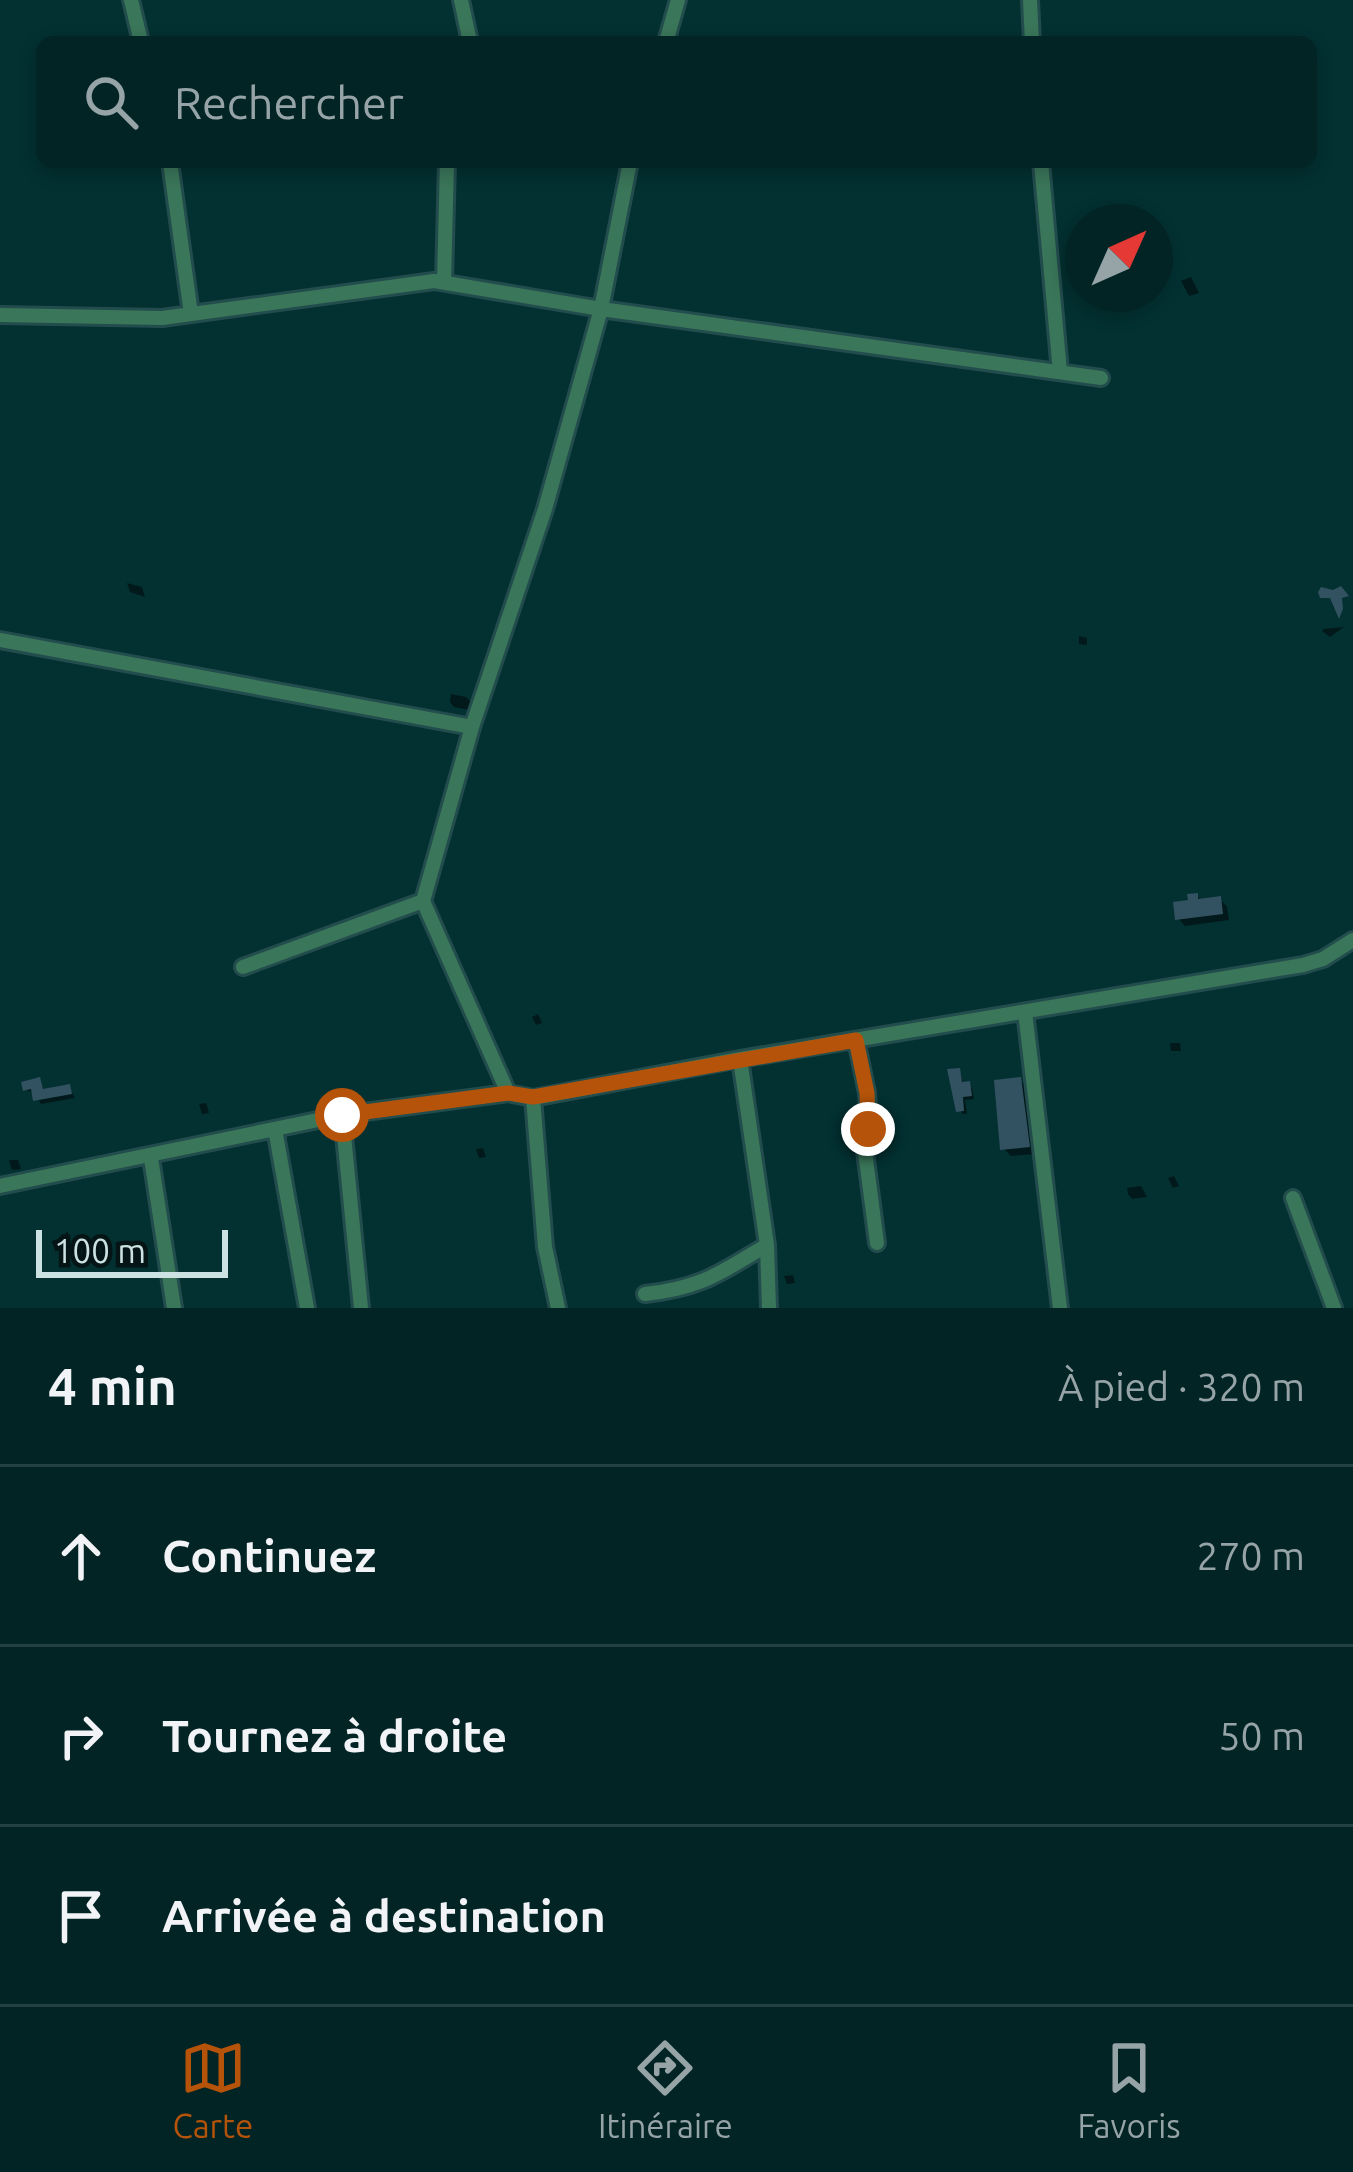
<!DOCTYPE html>
<html lang="fr">
<meta charset="utf-8">
<style>
:root{--surface:#022425;--page:#103032;--text:#f1f3f6;--muted:#96a4a7;--line:#234142;--accent:#b45309}
body{margin:0;font-family:Ubuntu,sans-serif;background:var(--page);color:var(--text)}
.compass{position:absolute;left:1065px;top:204px;width:108px;height:108px;border-radius:50%;background:var(--surface);box-shadow:0 6px 18px #0003;rotate:45deg}
.scale{position:absolute;left:36px;bottom:30px;width:192px;box-sizing:border-box;padding-left:12px;border:6px solid #cce1e1;border-top:0;font-size:33px;line-height:42px;white-space:nowrap;color:#cce1e1;-webkit-text-stroke:9px #051515;paint-order:stroke}
.stop{position:absolute;width:36px;height:36px;margin:-27px;border:9px solid #b45309;border-radius:50%;background:#fff}
.stop.end{background:#b45309;border-color:#fff;box-shadow:0 3px 12px #0008}
.list{margin:0;padding:0;list-style:none}
h2{display:flex;justify-content:space-between;align-items:center;height:156px;margin:0;padding:0 48px;font-size:51px}
h2 small{font-size:39px;font-weight:400;color:var(--muted)}
.list li{display:grid;grid-template-columns:78px 1fr auto;gap:36px;align-items:center;box-sizing:border-box;height:180px;padding:0 48px;border-top:3px solid var(--line)}
.list b{display:block;font-size:45px;white-space:nowrap}
.list em{font-size:39px;font-style:normal;color:var(--muted)}
.icon{flex:none;width:66px;height:66px;fill:none;stroke:currentColor;stroke-width:2;stroke-linecap:round;stroke-linejoin:round}
.map{position:relative;flex:none;width:1353px;height:1308px;overflow:hidden}
.search{position:absolute;background:var(--surface);box-shadow:0 6px 18px #0003;left:36px;right:36px;top:36px;height:132px;display:flex;align-items:center;gap:30px;box-sizing:border-box;padding:0 42px;border-radius:18px;color:var(--muted);font-size:45px}
.sheet{height:696px;background:var(--surface)}
nav{display:flex;justify-content:space-around;align-items:center;box-sizing:border-box;height:168px;border-top:3px solid var(--line);background:var(--surface);font-size:33px;color:var(--muted)}
nav a{display:grid;justify-items:center;gap:6px}
nav .on{color:var(--accent)}
.map>svg:first-child{display:block}
.shadow{fill:#0007}
.building{fill:#325261}
.lines{fill:none;stroke-linecap:round;stroke-linejoin:round}
.minor-casing{stroke:#234c4d;stroke-width:20}
.minor{stroke:#3a7659;stroke-width:14}
.route{stroke:#b45309;stroke-width:15}
</style>
<div class="map">
<svg width="1353" height="1308" viewBox="0 0 1353 1308">
<rect width="100%" height="100%" fill="#033031"/>
<path class="shadow" d="M1191 277 1199 293 1189 296 1181 281Z
M127 583 142 587 145 597 130 592Z
M1344 627 1330 637 1322 631 1324 629Z
M1079 636 1087 638V645L1079 644Z
M451 694 466 697 471 702 469 710 454 707 450 702Z
M1197 896 1202 901 1220 899 1227 907 1229 920 1185 926 1178 918Z
M538 1014 542 1023 536 1025 532 1017Z
M1170 1043H1180L1181 1051H1171Z
M959 1071 964 1085 972 1088 974 1099 965 1100 967 1114H963L959 1110Z
M39 1080 45 1092 69 1088 75 1098 41 1104 35 1093 26 1090Z
M1020 1081 1028 1088 1036 1154 1011 1156 1003 1148Z
M199 1104 206 1103 209 1113 202 1114Z
M476 1149 483 1148 486 1157 479 1158Z
M9 1160H18L21 1169 12 1170Z
M1174 1176 1179 1186 1173 1188 1168 1178Z
M1141 1186 1147 1197 1132 1199 1128 1194 1127 1188Z
M784 1276 793 1275 795 1283 787 1284Z"/>
<path class="building" d="M1341 586 1349 596 1342 598 1343 609 1339 619 1330 598H1320L1318 592 1321 587 1333 590Z
M1198 893V899L1221 896 1223 914 1175 920 1173 902 1188 900 1187 894Z
M960 1068 962 1082 970 1081 972 1096 963 1097 964 1111 956 1112 947 1069Z
M40 1077 43 1089 70 1084 72 1094 33 1101 31 1089 23 1091 21 1082Z
M1021 1077 1030 1147 1000 1150 994 1080Z"/>
<g class="lines">
<g class="minor-casing">
<path id="minor" d="M131 0 141 42
M461 0 470 42
M1030 0 1032 42
M666 42 678 0
M170 162 191 314
M1041 162 1060 372
M444 282 447 162
M0 315 162 318 434 281 601 309 1101 378
M0 640 472 727
M243 967 423 901
M1025 1012 1060 1308
M856 1040 867 1093 869 1124 864 1144 877 1243
M740 1059 767 1245 769 1308
M508 1093 423 901 472 727 545 509 601 309 630 162
M533 1098 545 1247 558 1308
M342 1115 361 1308
M275 1129 307 1308
M151 1158 174 1308
M0 1186 342 1115 508 1093 533 1098 740 1059 1303 965 1323 959 1353 940
M1293 1198 1334 1308
M645 1294C702 1288 720 1273 767 1245"/>
</g>
<use href="#minor" class="minor"/>
</g>
<g class="lines">
<path class="route" d="M342 1115 508 1093 533 1097 856 1040 867 1093 868 1129"/>
</g>
</svg>
<svg class="compass" viewBox="-18 -18 36 36"><path d="M0-13l5 13h-10z" fill="#e53935"/><path d="M0 13l5-13h-10z" fill="#96a4a7"/></svg>
<div class="scale">100 m</div>
<div class="stop" style="left:342px;top:1115px"></div>
<div class="stop end" style="left:868px;top:1129px"></div>
<div class="search"><svg class="icon" aria-label="search" viewBox="0 0 24 24"><circle cx="10" cy="10" r="6"/><path d="M15 15l6 6"/></svg>Rechercher</div>
</div>
<section class="sheet">
<h2>4 min<small>À pied · 320 m</small></h2>
<ul class="list">
<li><svg class="icon" aria-label="ahead" viewBox="0 0 24 24"><path d="M12 20V5M6 11l6-6 6 6"/></svg><div><b>Continuez</b></div><em>270 m</em></li>
<li><svg class="icon" aria-label="right" viewBox="0 0 24 24"><path d="M7 20v-9h11M14 6l5 5-5 5"/></svg><div><b>Tournez à droite</b></div><em>50 m</em></li>
<li><svg class="icon" aria-label="arrive" viewBox="0 0 24 24"><path d="M6 21V4h12l-3 4 3 4H6"/></svg><div><b>Arrivée à destination</b></div></li>
</ul>
</section>
<nav>
<a class="on"><svg class="icon" aria-label="map" viewBox="0 0 24 24"><path d="M3 6l6-2 6 2 6-2v14l-6 2-6-2-6 2zM9 4v14M15 6v14"/></svg>Carte</a>
<a><svg class="icon" aria-label="directions" viewBox="0 0 24 24"><path d="M12 3l9 9-9 9-9-9zM9 14v-3h6M13 9l2 2-2 2"/></svg>Itinéraire</a>
<a><svg class="icon" aria-label="saved" viewBox="0 0 24 24"><path d="M7 4h10v16l-5-4-5 4z"/></svg>Favoris</a>
</nav>
